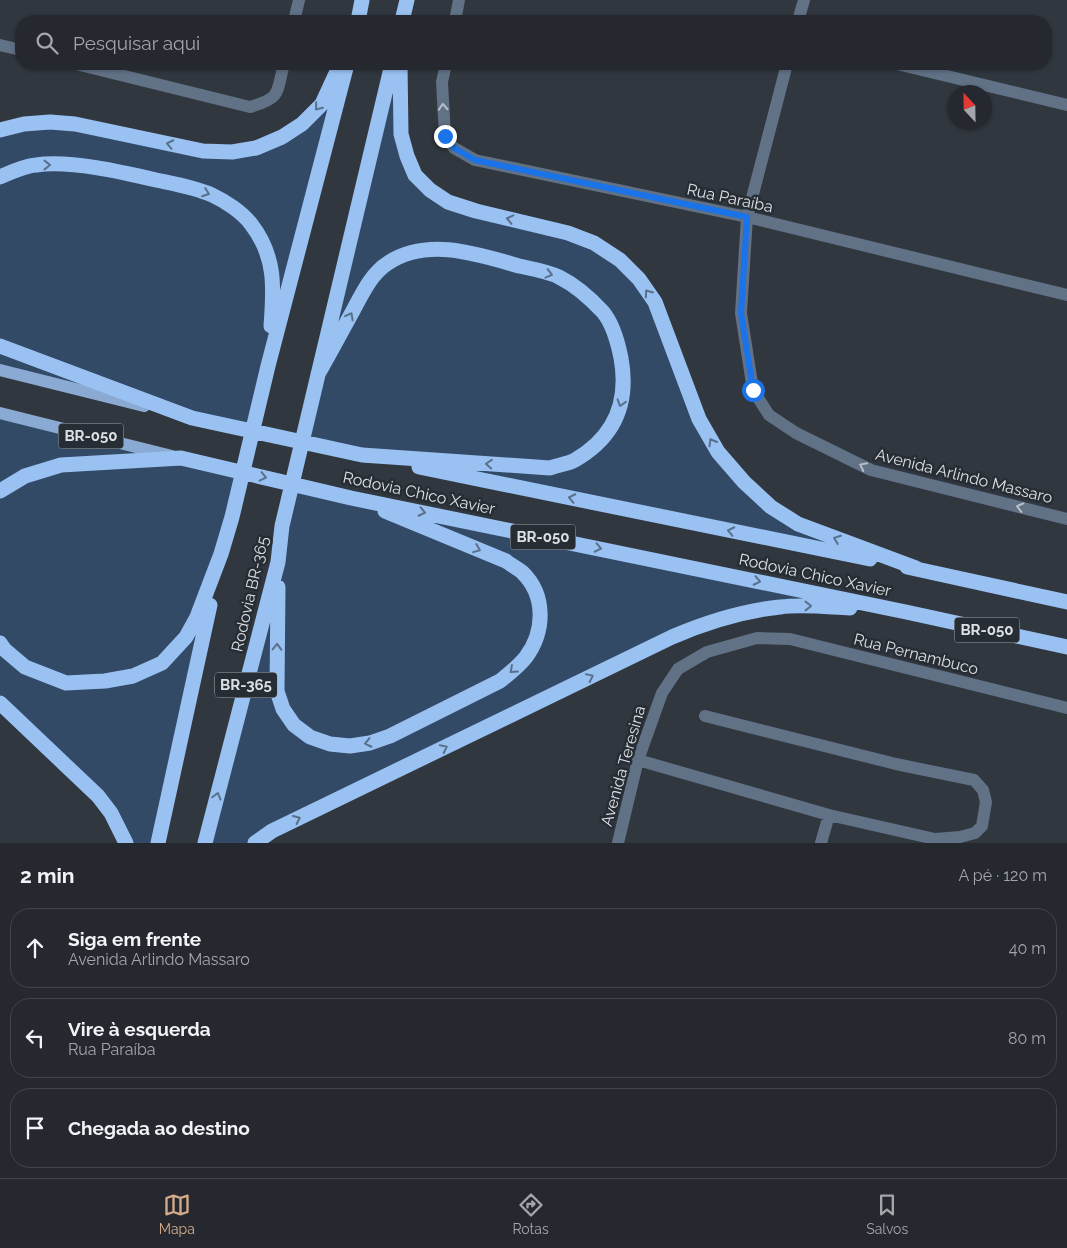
<!DOCTYPE html>
<html lang="pt">
<meta charset="utf-8">
<style>
:root{--surface:#25292f;--page:#31353b;--text:#f1f3f6;--muted:#a3a6aa;--line:#42454b;--accent:#d6ab8b}
body{margin:0;font-family:Raleway,sans-serif;background:var(--page);color:var(--text)}
.compass{position:absolute;left:947px;top:85px;width:45px;height:45px;border-radius:50%;background:var(--surface);box-shadow:0 1px 4px #0004;rotate:338deg}
.stop{position:absolute;width:15px;height:15px;margin:-11px;border:4px solid #1a73e8;border-radius:50%;background:#fff}
.stop.end{background:#1a73e8;border-color:#fff;box-shadow:0 1px 5px #0008}
.list{margin:0;padding:0;list-style:none}
h2{display:flex;justify-content:space-between;align-items:center;height:65px;margin:0;padding:0 20px;font-size:21px}
h2 small{font-size:16px;font-weight:400;color:var(--muted)}
.list li{display:grid;grid-template-columns:32px 1fr auto;gap:15px;align-items:center;box-sizing:border-box;height:80px;margin:0 10px 10px;padding:0 10px;border:1px solid var(--line);border-radius:20px}
.list b{display:block;font-size:19px;white-space:nowrap}
.list p{margin:0;font-size:16px;white-space:nowrap;color:var(--muted)}
.list em{font-size:16px;font-style:normal;color:var(--muted)}
.icon{flex:none;width:28px;height:28px;fill:none;stroke:currentColor;stroke-width:2;stroke-linecap:round;stroke-linejoin:round}
.map{position:relative;flex:none;width:1067px;height:843px;overflow:hidden}
.search{position:absolute;background:var(--surface);box-shadow:0 1px 4px #0004;left:15px;right:15px;top:15px;height:55px;display:flex;align-items:center;gap:12px;box-sizing:border-box;padding:0 18px;border-radius:20px;color:var(--muted);font-size:19px}
.sheet{height:335px;background:var(--surface)}
nav{display:flex;justify-content:space-around;align-items:center;box-sizing:border-box;height:70px;border-top:1px solid var(--line);background:var(--surface);font-size:14px;color:var(--muted)}
nav a{display:grid;justify-items:center;gap:2px}
nav .on{color:var(--accent)}
.map>svg:first-child{display:block}
.green{fill:#334a67}
.lines{fill:none;stroke-linecap:round;stroke-linejoin:round}
.minor{stroke:#617186;stroke-width:12}
.major{stroke:#8aaad4;stroke-width:12}
.highway{stroke:#99c1f2;stroke-width:15}
.oneway{stroke:#5a708a}
.oneway2{stroke:#b7bfc8}
.route{stroke:#1a73e8;stroke-width:6}
.labels{text-anchor:middle;dominant-baseline:central;stroke-width:5;stroke-linejoin:round;paint-order:stroke}
.shield{fill:#272d34;stroke:#a6aab0;stroke-width:1}
.shield-label{font-size:15px;font-weight:bold;fill:#dce0e5}
.street-label{font-size:16px;fill:#dce0e5;stroke:#272d34}
</style>
<div class="map">
<svg width="1067" height="843" viewBox="0 0 1067 843">
<rect width="100%" height="100%" fill="#31373f"/>
<path class="green" d="M340 64 252 433 0 370V130L24 124 232 152 302 124Z
M392 64 401 134 430 190 568 233 639 279 699 419 771 507 916 568 303 438Z
M0 413 242 475 221 554 158 843H126L111 813 0 703Z
M292 486 906 612 820 606 706 622 255 843H205Z"/>
<g class="lines">
<path class="minor" d="M294 21 299 0
M455 21 459 0
M798 21 804 0
M0 45 21 50
M76 64 250 107C282 98 276 93 284 64
M446 64 442 82 445 136 454 148 475 160 747 217 1067 295
M787 64 747 217 741 313 753 390 769 415 796 433 871 470 1067 519
M897 64 1067 105
M705 716 896 764 974 780 983 790 986 802 982 826 975 833 960 837 935 839 829 815
M638 760 829 815 821 843
M618 843 638 760 662 693 678 669 707 652 757 638 790 639 1067 708"/>
<path class="major" d="M0 370 144 406
M0 413 172 456"/>
<path class="highway" d="M358 21 362 0
M402 21 407 0
M400 64 401 134 407 156 415 175 430 190 448 202 476 211 568 233 594 243 620 260 639 279 655 302 699 419 718 452 744 482 771 507 798 524 916 568
M0 130 24 124 50 122 75 124 203 151 232 152 256 148 282 137 302 124 322 104 340 65
M0 177C11 172 24 166 36 165 70 160 122 172 156 180 175 184 194 187 212 195 225 201 242 212 251 224 276 256 274 288 271 326
M0 346 192 418 362 455 550 468C558 465 568 464 575 460 615 437 629 402 621 358 618 343 613 324 603 312 591 299 575 285 559 277 547 271 532 269 519 266 477 254 428 237 388 263 369 275 360 299 349 318 339 336 329 355 318 374
M419 467 870 559
M0 491 25 476 61 465 181 458 351 498 906 612 1067 647
M907 567 1067 602
M278 587 277 691 283 709 294 725 310 737 330 744 350 746 370 743 390 736 500 681C510 673 518 667 526 657 545 631 546 595 522 572 517 568 511 565 506 561L385 511
M0 643 5 650 25 667 66 683 105 681 133 676 162 663 186 637 197 617 221 554 232 517 268 366 347 64
M0 703 98 796 111 813 126 843
M158 843 210 605
M205 843 278 562 282 526 392 64
M255 843 272 831 672 637C707 622 742 611 780 607 803 604 827 607 850 608"/>
</g>
<defs><path id="oneway-chevron" d="M-2-3.5L2.5 0L-2 3.5" fill="none" stroke-width="1.6" stroke-linecap="round" stroke-linejoin="round" transform="scale(1.25)"/></defs>
<g class="oneway">
<use href="#oneway-chevron" transform="translate(318 107) rotate(129)"/>
<use href="#oneway-chevron" transform="translate(170 144) rotate(-168)"/>
<use href="#oneway-chevron" transform="translate(47 165)"/>
<use href="#oneway-chevron" transform="translate(206 193) rotate(20)"/>
<use href="#oneway-chevron" transform="translate(510 219) rotate(-167)"/>
<use href="#oneway-chevron" transform="translate(549 274) rotate(15)"/>
<use href="#oneway-chevron" transform="translate(648 293) rotate(-125)"/>
<use href="#oneway-chevron" transform="translate(350 316) rotate(-61)"/>
<use href="#oneway-chevron" transform="translate(621 403) rotate(107)"/>
<use href="#oneway-chevron" transform="translate(712 442) rotate(-120)"/>
<use href="#oneway-chevron" transform="translate(489 464) rotate(-176)"/>
<use href="#oneway-chevron" transform="translate(263 477) rotate(13)"/>
<use href="#oneway-chevron" transform="translate(572 498) rotate(-168)"/>
<use href="#oneway-chevron" transform="translate(422 512) rotate(12)"/>
<use href="#oneway-chevron" transform="translate(731 531) rotate(-168)"/>
<use href="#oneway-chevron" transform="translate(837 539) rotate(-159)"/>
<use href="#oneway-chevron" transform="translate(598 548) rotate(12)"/>
<use href="#oneway-chevron" transform="translate(477 549) rotate(22)"/>
<use href="#oneway-chevron" transform="translate(757 581) rotate(12)"/>
<use href="#oneway-chevron" transform="translate(808 606)"/>
<use href="#oneway-chevron" transform="translate(277 647) rotate(-89)"/>
<use href="#oneway-chevron" transform="translate(513 670) rotate(138)"/>
<use href="#oneway-chevron" transform="translate(590 677) rotate(-26)"/>
<use href="#oneway-chevron" transform="translate(368 743) rotate(168)"/>
<use href="#oneway-chevron" transform="translate(444 748) rotate(-26)"/>
<use href="#oneway-chevron" transform="translate(217 796) rotate(-75)"/>
<use href="#oneway-chevron" transform="translate(297 819) rotate(-25)"/>
</g>
<g class="oneway2">
<use href="#oneway-chevron" transform="translate(443 107) rotate(-93)"/>
<use href="#oneway-chevron" transform="translate(863 466) rotate(-154)"/>
<use href="#oneway-chevron" transform="translate(1020 507) rotate(-166)"/>
</g>
<g class="lines">
<path class="route" d="M445 136 454 148 475 160 747 217 741 313 753 390"/>
</g>
<g class="labels">
<g class="shield">
<rect x="58.5" y="423.5" width="65" height="25" rx="4"/>
<rect x="510.5" y="524.5" width="65" height="25" rx="4"/>
<rect x="954.5" y="617.5" width="65" height="25" rx="4"/>
<rect x="215" y="672.5" width="62" height="25" rx="4"/>
</g>
<g class="shield-label">
<text x="91" y="436">BR-050</text>
<text x="543" y="537">BR-050</text>
<text x="987" y="630">BR-050</text>
<text x="246" y="685">BR-365</text>
</g>
<g class="street-label">
<text transform="translate(730 198) rotate(12)">Rua Paraíba</text>
<text transform="translate(964 476) rotate(14)">Avenida Arlindo Massaro</text>
<text transform="translate(419 493) rotate(12)">Rodovia Chico Xavier</text>
<text transform="translate(815 575) rotate(12)">Rodovia Chico Xavier</text>
<text transform="translate(250 594) rotate(-77)">Rodovia BR-365</text>
<text transform="translate(916 654) rotate(14)">Rua Pernambuco</text>
<text transform="translate(623 766) rotate(-74)">Avenida Teresina</text>
</g>
</g>
</svg>
<svg class="compass" viewBox="-18 -18 36 36"><path d="M0-13l5 13h-10z" fill="#e53935"/><path d="M0 13l5-13h-10z" fill="#a3a6aa"/></svg>
<div class="stop" style="left:753px;top:390px"></div>
<div class="stop end" style="left:445px;top:136px"></div>
<div class="search"><svg class="icon" aria-label="search" viewBox="0 0 24 24"><circle cx="10" cy="10" r="6"/><path d="M15 15l6 6"/></svg>Pesquisar aqui</div>
</div>
<section class="sheet">
<h2>2 min<small>A pé · 120 m</small></h2>
<ul class="list">
<li><svg class="icon" aria-label="ahead" viewBox="0 0 24 24"><path d="M12 20V5M6 11l6-6 6 6"/></svg><div><b>Siga em frente</b><p>Avenida Arlindo Massaro</p></div><em>40 m</em></li>
<li><svg class="icon" aria-label="left" viewBox="0 0 24 24"><path d="M17 20v-9H6M10 6l-5 5 5 5"/></svg><div><b>Vire à esquerda</b><p>Rua Paraíba</p></div><em>80 m</em></li>
<li><svg class="icon" aria-label="arrive" viewBox="0 0 24 24"><path d="M6 21V4h12l-3 4 3 4H6"/></svg><div><b>Chegada ao destino</b></div></li>
</ul>
</section>
<nav>
<a class="on"><svg class="icon" aria-label="map" viewBox="0 0 24 24"><path d="M3 6l6-2 6 2 6-2v14l-6 2-6-2-6 2zM9 4v14M15 6v14"/></svg>Mapa</a>
<a><svg class="icon" aria-label="directions" viewBox="0 0 24 24"><path d="M12 3l9 9-9 9-9-9zM9 14v-3h6M13 9l2 2-2 2"/></svg>Rotas</a>
<a><svg class="icon" aria-label="saved" viewBox="0 0 24 24"><path d="M7 4h10v16l-5-4-5 4z"/></svg>Salvos</a>
</nav>
